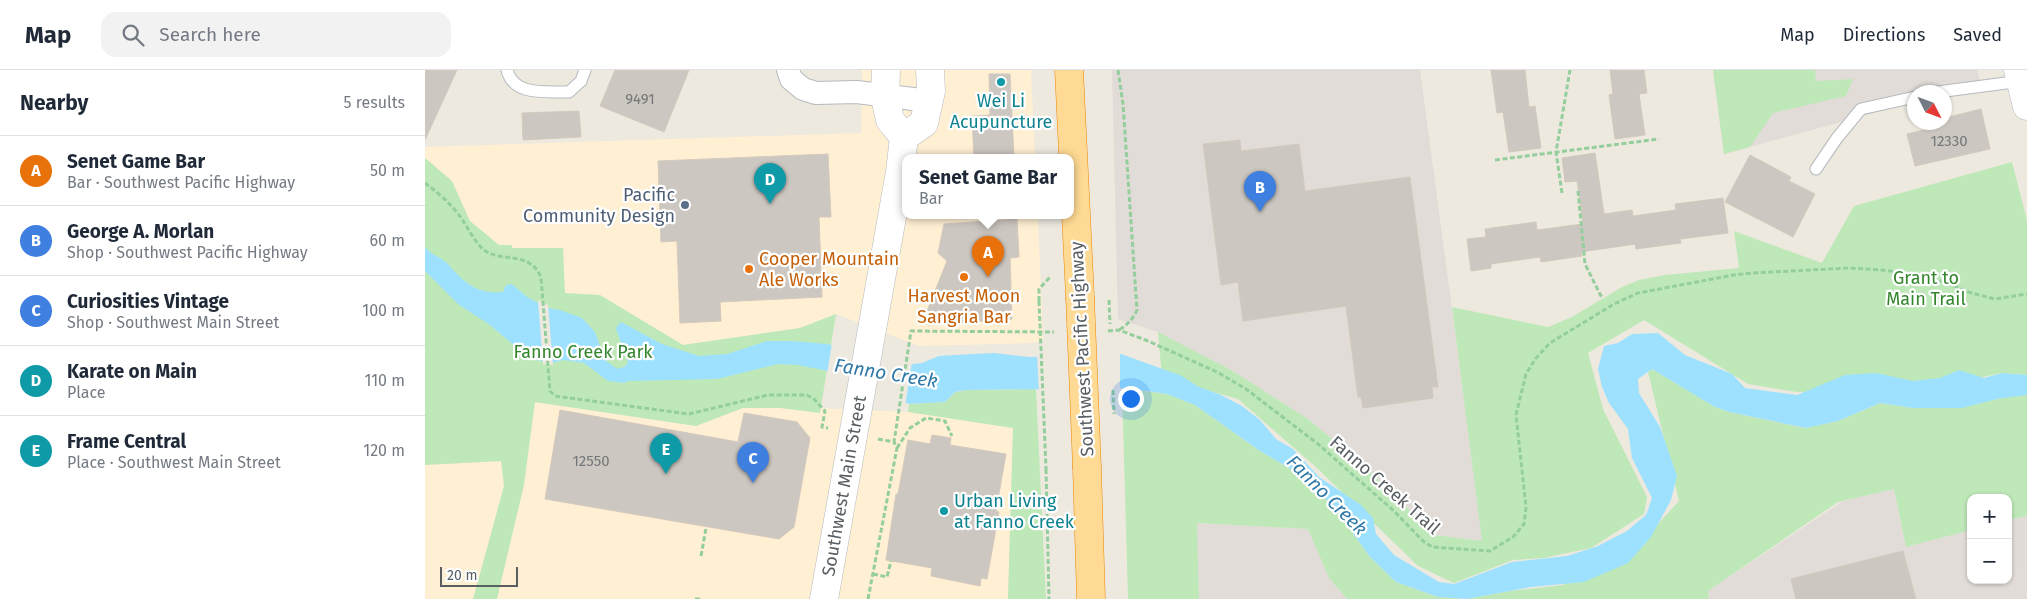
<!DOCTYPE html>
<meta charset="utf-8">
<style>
:root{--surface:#fff;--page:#f2f2f3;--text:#1f2937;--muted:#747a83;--line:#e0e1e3;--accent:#fa1924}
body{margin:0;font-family:"Fira Sans",sans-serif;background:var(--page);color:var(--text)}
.controls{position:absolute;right:15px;bottom:15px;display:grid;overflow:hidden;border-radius:10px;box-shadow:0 1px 4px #0004}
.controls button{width:45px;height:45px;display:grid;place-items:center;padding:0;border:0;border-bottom:1px solid var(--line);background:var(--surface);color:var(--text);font:25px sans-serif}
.compass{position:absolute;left:1482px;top:15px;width:45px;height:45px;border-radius:50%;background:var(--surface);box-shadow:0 1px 4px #0004;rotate:132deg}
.scale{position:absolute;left:15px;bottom:12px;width:78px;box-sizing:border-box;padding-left:5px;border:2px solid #585e62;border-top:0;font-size:14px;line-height:18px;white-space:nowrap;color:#585e62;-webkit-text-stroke:4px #fff;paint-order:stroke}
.you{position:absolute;left:705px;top:328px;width:18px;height:18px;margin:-12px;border:4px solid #fff;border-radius:50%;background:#1a73e8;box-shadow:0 0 0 8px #1a73e833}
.badge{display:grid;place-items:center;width:32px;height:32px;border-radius:50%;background:var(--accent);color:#fff;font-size:16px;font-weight:700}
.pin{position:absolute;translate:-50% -41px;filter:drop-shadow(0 1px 2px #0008)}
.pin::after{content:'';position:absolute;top:26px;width:18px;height:15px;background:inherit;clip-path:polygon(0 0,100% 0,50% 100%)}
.popup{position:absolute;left:477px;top:84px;width:172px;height:65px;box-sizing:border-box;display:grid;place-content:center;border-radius:10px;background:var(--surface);filter:drop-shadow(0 1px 4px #0005);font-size:16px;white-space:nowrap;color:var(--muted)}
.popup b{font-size:19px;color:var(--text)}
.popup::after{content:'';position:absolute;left:50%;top:100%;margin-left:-10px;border:10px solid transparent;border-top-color:var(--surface)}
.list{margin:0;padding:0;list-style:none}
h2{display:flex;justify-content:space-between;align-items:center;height:65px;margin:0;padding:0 20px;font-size:21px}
h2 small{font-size:16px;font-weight:400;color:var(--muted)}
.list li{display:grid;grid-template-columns:32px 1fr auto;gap:15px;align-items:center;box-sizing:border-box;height:70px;padding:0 20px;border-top:1px solid var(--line)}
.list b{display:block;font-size:19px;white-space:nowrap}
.list p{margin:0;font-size:16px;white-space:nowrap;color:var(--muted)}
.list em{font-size:16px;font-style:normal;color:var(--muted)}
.icon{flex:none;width:28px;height:28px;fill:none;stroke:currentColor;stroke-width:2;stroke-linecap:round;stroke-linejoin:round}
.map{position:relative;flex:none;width:1602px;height:529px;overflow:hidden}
header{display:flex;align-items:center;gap:30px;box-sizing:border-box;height:70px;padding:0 25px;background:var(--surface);border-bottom:1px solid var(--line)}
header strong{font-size:24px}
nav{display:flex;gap:28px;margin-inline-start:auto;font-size:18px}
.search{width:350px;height:45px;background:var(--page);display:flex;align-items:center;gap:12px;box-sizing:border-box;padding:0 18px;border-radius:15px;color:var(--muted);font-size:19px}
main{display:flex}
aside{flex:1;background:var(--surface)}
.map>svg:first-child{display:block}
.commercial{fill:#ffefd3}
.industrial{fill:#e1dcd7}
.green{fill:#bfe8b9}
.water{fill:#9ee1ff}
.pier{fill:#ede9df}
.building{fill:#cdc7c1;stroke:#d3c9bd}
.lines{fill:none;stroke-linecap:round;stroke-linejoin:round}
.service-casing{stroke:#b5babe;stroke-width:13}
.minor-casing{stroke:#b5babe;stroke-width:24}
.tertiary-casing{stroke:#b5babe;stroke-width:29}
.trunk-casing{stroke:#ed8500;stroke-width:29}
.path{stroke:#94ce9c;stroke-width:3;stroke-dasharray:5 2.5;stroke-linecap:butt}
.service{stroke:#fff;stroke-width:11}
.minor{stroke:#fff;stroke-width:22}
.tertiary{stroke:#fff;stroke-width:28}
.trunk{stroke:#ffda94;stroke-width:28}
.trunk-bridge-casing{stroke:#ed8500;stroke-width:29;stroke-linecap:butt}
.path-bridge{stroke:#94ce9c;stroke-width:3;stroke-dasharray:5 2.5;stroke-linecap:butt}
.trunk-bridge{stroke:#ffda94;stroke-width:28}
.culture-dot{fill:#0f9aa8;stroke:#fff;stroke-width:2}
.service-dot{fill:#5c6f8a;stroke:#fff;stroke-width:2}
.food-dot{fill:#e8710a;stroke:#fff;stroke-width:2}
.labels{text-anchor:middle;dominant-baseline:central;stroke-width:4.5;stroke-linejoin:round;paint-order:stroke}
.number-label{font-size:15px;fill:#75787a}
.culture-label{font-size:18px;fill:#0d838f;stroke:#fff}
.service-label{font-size:18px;fill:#4e5e75;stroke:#fff;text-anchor:end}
.food-label{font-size:18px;fill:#c56008;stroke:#fff;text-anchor:start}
.park-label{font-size:18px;fill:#33862c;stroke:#fff}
.street-label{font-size:18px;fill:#585e62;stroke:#fff}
.water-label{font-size:19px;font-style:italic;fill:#2e79a8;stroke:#fff}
</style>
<header>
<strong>Map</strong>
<div class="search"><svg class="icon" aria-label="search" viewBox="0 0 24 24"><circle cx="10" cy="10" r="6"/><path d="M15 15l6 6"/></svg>Search here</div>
<nav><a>Map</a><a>Directions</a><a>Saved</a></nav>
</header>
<main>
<aside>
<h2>Nearby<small>5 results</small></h2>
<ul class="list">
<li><span class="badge" style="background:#e8710a">A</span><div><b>Senet Game Bar</b><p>Bar · Southwest Pacific Highway</p></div><em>50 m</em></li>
<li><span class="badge" style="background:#3f7fe0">B</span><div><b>George A. Morlan</b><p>Shop · Southwest Pacific Highway</p></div><em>60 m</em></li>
<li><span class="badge" style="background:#3f7fe0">C</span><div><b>Curiosities Vintage</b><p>Shop · Southwest Main Street</p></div><em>100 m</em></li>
<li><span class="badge" style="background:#0f9aa8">D</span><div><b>Karate on Main</b><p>Place</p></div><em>110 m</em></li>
<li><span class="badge" style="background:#0f9aa8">E</span><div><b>Frame Central</b><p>Place · Southwest Main Street</p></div><em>120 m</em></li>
</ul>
</aside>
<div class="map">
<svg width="1602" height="529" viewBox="0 0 1602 529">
<rect width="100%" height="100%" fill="#ede9df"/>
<path class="commercial" d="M437 0H606L610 88H480V146H613L618 270 609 273 494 276 411 244 375 258 258 275 175 225 140 223 87 178 86 175H74L44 151 27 111 0 88V77L436 63Z
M109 332 271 356 318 338H389L483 342 588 358 583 529H0V395L76 391Z"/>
<path class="industrial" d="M687 0H995L1058 471 1010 465 937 394 883 349 806 300 733 262 693 249Z
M1288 0H1552L1556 14 1520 22H1490L1489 32 1299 84Z
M1469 419 1481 477 1546 460V510H1583V450L1602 446V529H1284L1283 521 1418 431Z
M771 453 883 459 904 508 922 529H774Z"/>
<path class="green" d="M1288 0H1390L1391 11 1428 9 1421 26 1348 43 1325 77 1299 84Z
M0 88 27 111 45 151 74 175H87V178H138L140 223 175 225 258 275 375 258 411 244 395 343 355 338H318L271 356 110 332 99 415 72 529H48L79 416 76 391 0 395Z
M1587 92 1602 150V305L1577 303 1497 320 1372 322 1323 314 1219 250 1163 283 1178 339 1222 427 1219 444 1166 478 1118 488 1088 490 1029 513 993 496 892 398 813 329 737 308 733 262 806 300 883 349 937 394 1010 465 1057 471 1027 237 1123 257 1147 247 1197 217 1214 210 1240 205 1314 198 1309 161 1397 193 1429 136Z
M1227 299 1288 336 1304 342 1380 358 1413 351 1455 333 1488 338 1602 325V446L1583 450V428H1546V460L1481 477 1469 419 1413 432 1283 521 1284 529H1042L1085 521 1138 515 1174 499 1221 467 1254 431 1223 302Z
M697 318 742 324 770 335 835 381 874 404 909 437 945 487 971 512 1013 527 1039 529H922L904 508 883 459 772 453 774 529H703Z
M611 319 621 529H583L588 358 483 342 484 334 520 332 530 322 541 320Z"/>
<path class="water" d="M0 177C6 185 16 187 22 193 38 211 51 225 78 222L81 215 87 214 102 227 123 238 135 240 157 248 170 262 180 290 192 299 199 297 203 293C201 281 194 270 191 258L196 252 237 274 274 286 302 284 342 271H368L402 274 488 294 497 293 514 286 547 284 569 283 604 287 696 284 757 306 772 316 796 325 817 336 835 350 851 369 868 379 894 407 936 435 948 448 951 464 969 485 1014 512 1029 514 1087 492 1142 486 1173 476 1202 461 1221 445 1227 428 1207 388 1203 359 1184 333 1177 317 1173 299 1179 276 1193 273 1207 264 1233 263 1260 285 1307 304 1320 318 1372 325 1420 305 1451 303 1488 311 1515 308 1534 300 1559 308 1577 303 1602 305V325L1572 329 1537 338H1488L1455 333 1413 351 1381 358 1304 342 1288 336 1227 299 1213 309 1214 323 1235 357 1252 406 1246 430 1226 467 1203 493 1159 512 1106 517 1042 529 1013 527 971 512 945 487 909 437 874 404 835 381 770 335 742 324 702 318 541 320 530 322 520 332 484 334 399 300 372 295 353 294 292 309 202 311 200 313 183 311 159 293 139 290 127 293 105 289 65 255 33 234 0 201Z"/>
<path class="pier" d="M113 230 123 235 128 295 118 294Z
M407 273 487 292 480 336 402 304Z
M695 282V321L614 322 612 284Z"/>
<path class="building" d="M0 0H32L0 70Z
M190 0H264L239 62 175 36Z
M1066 0H1100L1104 37 1110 36 1116 78 1084 82 1078 42 1072 43Z
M1185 0H1219L1222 23 1214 24 1220 65 1190 69 1184 25 1188 24Z
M564 4H585L589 88H549L547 46 565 45Z
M1556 39 1565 79 1490 96 1482 64 1520 55V48Z
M154 41 156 67 98 70 97 43Z
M815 70 816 81 874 74 880 121 985 107 1013 317H1007L1008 328 938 338 936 327H933L921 236 818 251 813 212 796 215 778 74Z
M1170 83 1179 144 1207 140 1208 146 1251 140 1250 134 1298 128 1303 163 1255 169 1256 173 1211 179 1210 174 1156 182 1157 186 1116 192 1115 187 1066 194V198L1046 201 1042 169 1061 167 1060 159 1111 152 1112 160 1158 154 1152 111 1140 112 1137 88Z
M403 84 406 147H394L397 227 295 232 296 251 255 253 252 171 236 172 233 91Z
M1325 85 1366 107 1364 111 1390 124 1368 167 1300 132Z
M592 149 594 187 585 188 587 249 503 255 502 241 522 191 513 183 519 154Z
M135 340 313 372 319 343 372 352 385 368 369 457 354 469 120 429Z
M507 365 526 368 525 375 581 384 571 441 574 442 562 509 556 508 555 516 506 506 507 498 461 490 471 424H473L483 370 505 374Z
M1478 481 1491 529H1371L1366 509Z"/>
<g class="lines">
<g class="service-casing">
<path id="service" d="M82 0C89 27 122 21 144 22L156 11 160 0
M1513 22 1596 11
M1391 99 1412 68 1436 39 1490 27"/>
</g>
<g class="minor-casing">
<path id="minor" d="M363 0 366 9 378 19 391 23 432 22 504 31"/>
</g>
<g class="tertiary-casing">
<g id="tertiary">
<path d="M1593 0 1602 36"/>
<path d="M479 67 499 53 506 21 505 0"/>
<path id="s1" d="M399 529 475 102 479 67 465 50 460 27 461 0"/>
</g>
</g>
<g class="trunk-casing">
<path id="trunk" d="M644 0 655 227
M662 398 666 529"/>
</g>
<path class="path" d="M693 0 698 34 712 240C708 249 702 255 694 260
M1070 90 1234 69
M0 113C12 122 25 133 34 145 41 154 50 173 59 180 76 193 104 180 116 207L125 321 130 326 264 344 343 325H382L389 329 400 341 397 357 403 358
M1153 121 1160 194 1177 228
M1137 123 1131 82 1145 0
M614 231V219L626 206
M683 261 694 260 723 271 792 302 821 319 893 374 969 441 998 471 1007 477 1065 481 1088 467 1099 454 1101 437 1091 345 1101 304 1111 288 1125 273 1189 234 1213 223 1309 205 1328 203 1424 198 1457 200 1486 204 1520 212 1543 222 1570 229 1602 224
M453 369 469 372 486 261 629 262
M472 378 485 358 501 348 520 351 527 366
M621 399 624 529
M276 486 281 458
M448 504 462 507 466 491
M270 529H275
M443 529 472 378 469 372"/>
<use href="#service" class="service"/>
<use href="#minor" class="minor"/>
<use href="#tertiary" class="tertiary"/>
<use href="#trunk" class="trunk"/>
<g class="trunk-bridge-casing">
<path id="trunk-bridge" d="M655 227 662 398"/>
</g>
<path class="path-bridge" d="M684 230 685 254
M614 231 621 399
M688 320 689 344"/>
<use href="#trunk-bridge" class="trunk-bridge"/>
</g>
<g class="culture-dot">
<circle cx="576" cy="12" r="5"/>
<circle cx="519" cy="441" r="5"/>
</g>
<circle class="service-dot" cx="260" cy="135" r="5"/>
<g class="food-dot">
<circle cx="324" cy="199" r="5"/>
<circle cx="539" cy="207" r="5"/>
</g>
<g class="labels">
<g class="number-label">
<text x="215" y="29">9491</text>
<text x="1524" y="71">12330</text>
<text x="166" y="391">12550</text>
</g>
<g class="culture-label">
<text x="576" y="31">Wei Li<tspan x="576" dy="21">Acupuncture</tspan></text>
<text x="529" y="431" text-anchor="start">Urban Living<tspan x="529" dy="21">at Fanno Creek</tspan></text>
</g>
<g class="service-label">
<text x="250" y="125">Pacific<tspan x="250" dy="21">Community Design</tspan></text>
</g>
<g class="food-label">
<text x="334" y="189">Cooper Mountain<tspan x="334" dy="21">Ale Works</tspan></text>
<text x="539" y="226" text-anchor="middle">Harvest Moon<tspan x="539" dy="21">Sangria Bar</tspan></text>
</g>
<g class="park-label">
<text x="1501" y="208">Grant to<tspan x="1501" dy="21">Main Trail</tspan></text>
<text x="158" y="282">Fanno Creek Park</text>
</g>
<g class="street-label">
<text transform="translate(657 279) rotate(-93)">Southwest Pacific Highway</text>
<text transform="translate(960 415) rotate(41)">Fanno Creek Trail</text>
<text stroke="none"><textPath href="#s1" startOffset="115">Southwest Main Street</textPath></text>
</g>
<g class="water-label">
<text transform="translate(461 303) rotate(9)">Fanno Creek</text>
<text transform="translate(902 425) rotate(45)">Fanno Creek</text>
</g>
</g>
</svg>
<div class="controls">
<button>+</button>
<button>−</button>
</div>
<svg class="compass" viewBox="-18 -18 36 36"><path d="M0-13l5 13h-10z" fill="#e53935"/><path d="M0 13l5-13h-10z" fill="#747a83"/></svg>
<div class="scale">20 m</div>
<div class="you"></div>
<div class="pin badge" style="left:563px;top:207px;background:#e8710a">A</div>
<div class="popup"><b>Senet Game Bar</b>Bar</div>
<div class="pin badge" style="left:835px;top:142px;background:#3f7fe0">B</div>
<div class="pin badge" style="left:328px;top:413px;background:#3f7fe0">C</div>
<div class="pin badge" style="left:345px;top:134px;background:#0f9aa8">D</div>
<div class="pin badge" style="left:241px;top:404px;background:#0f9aa8">E</div>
</div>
</main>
